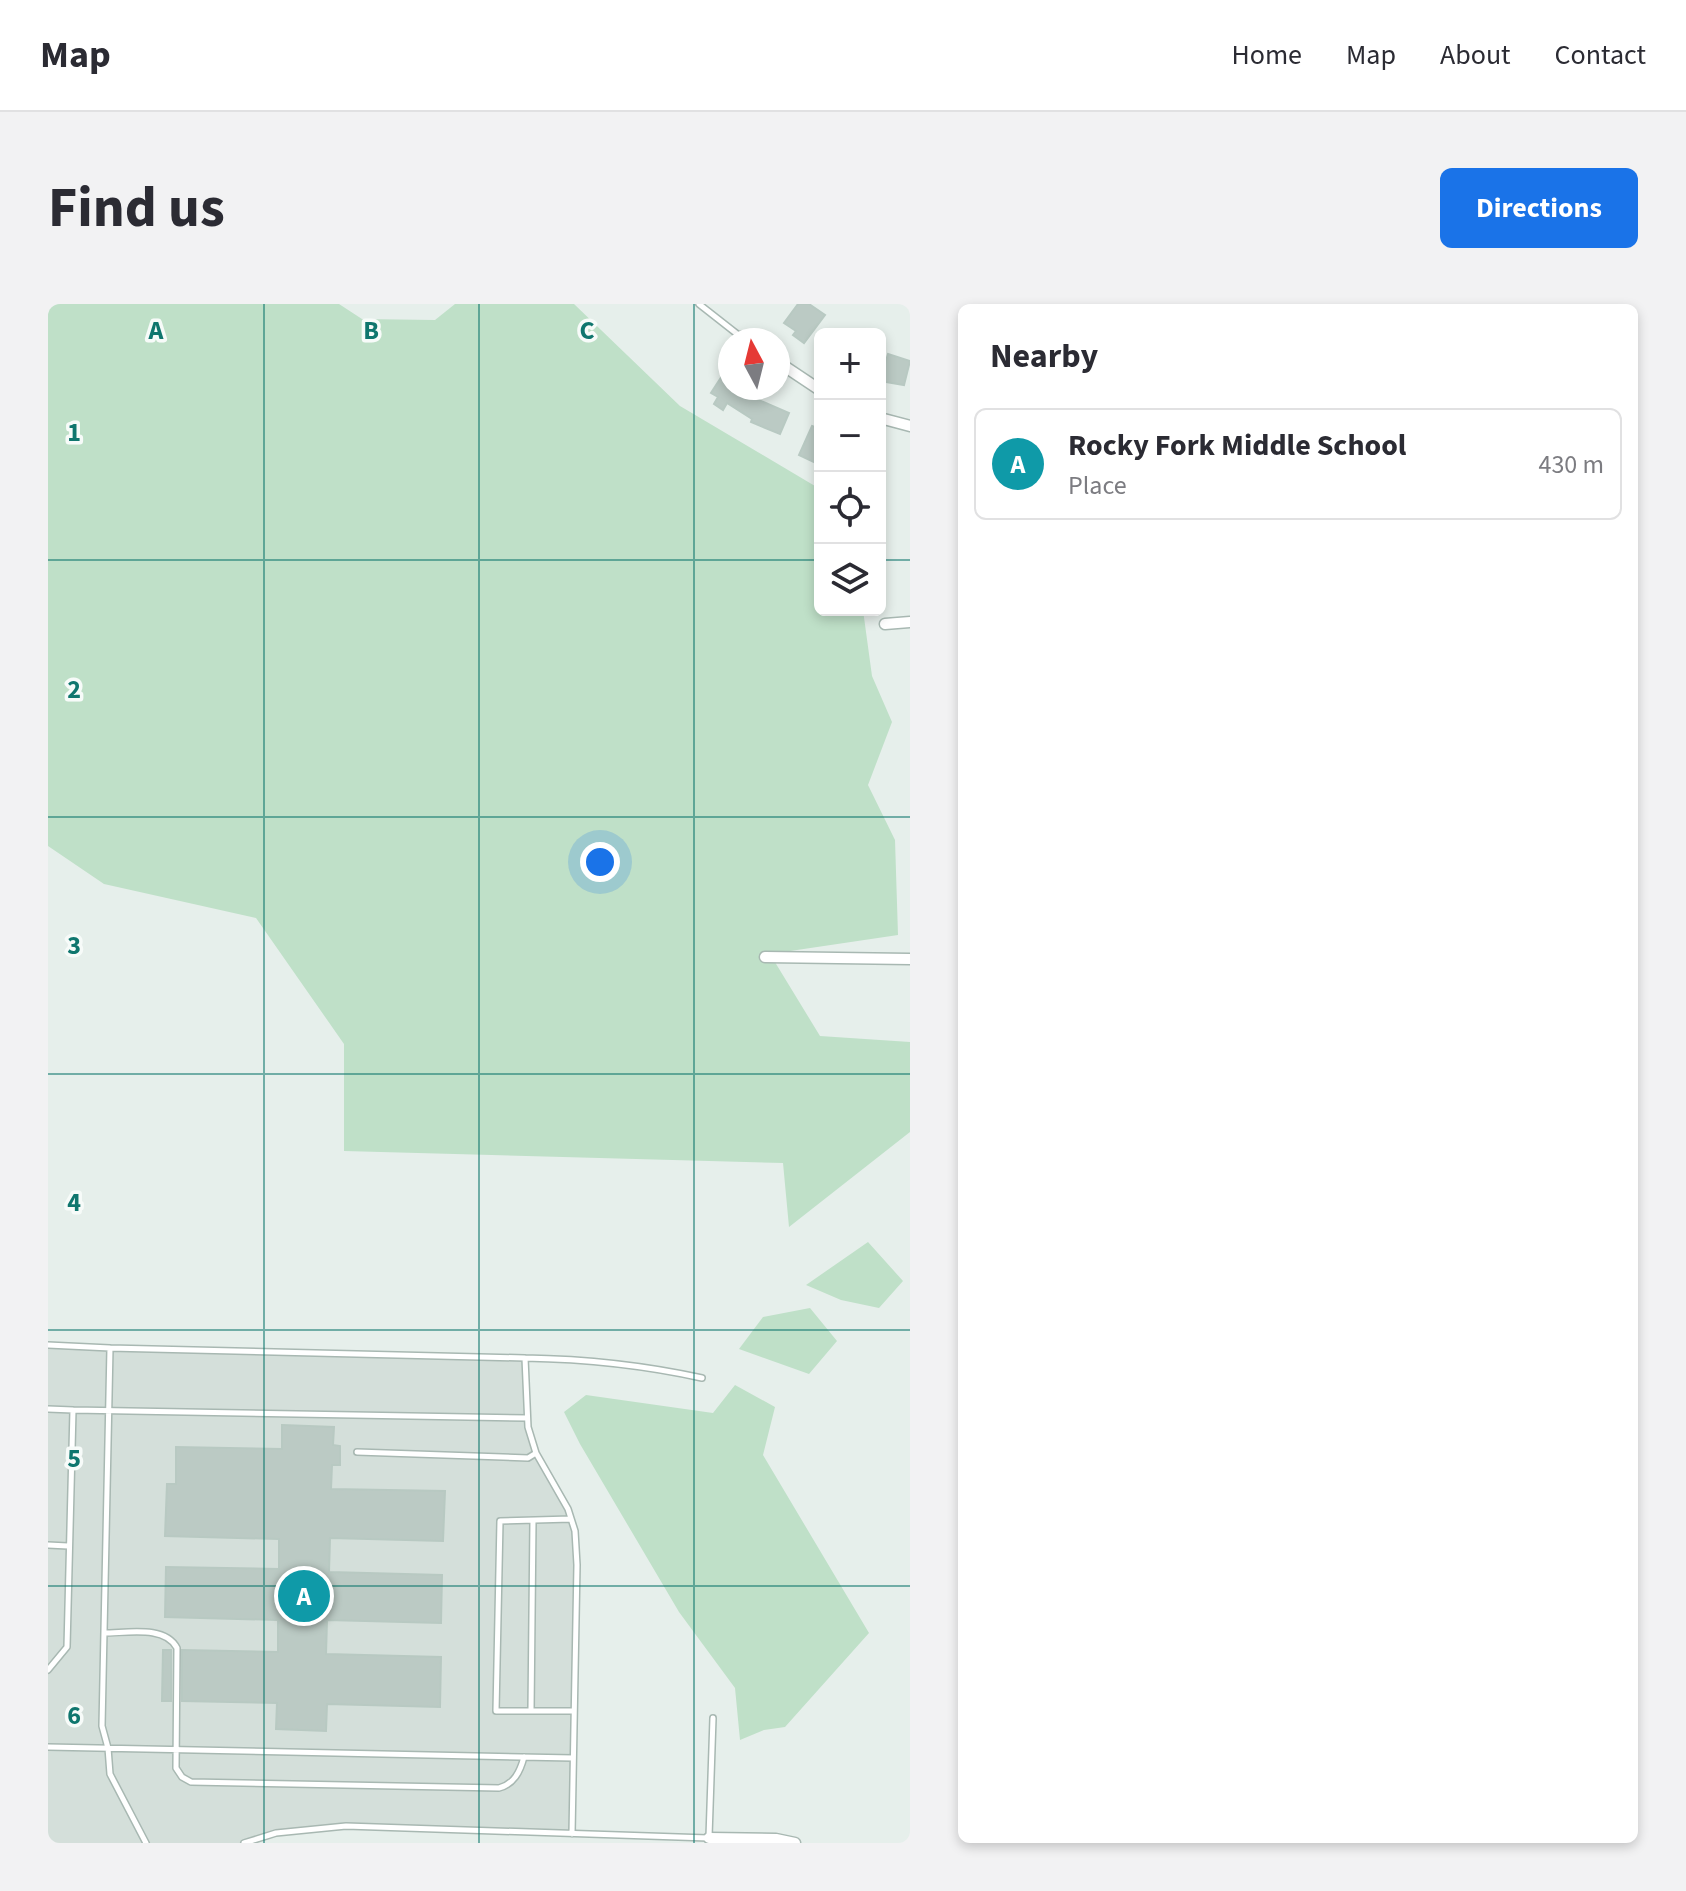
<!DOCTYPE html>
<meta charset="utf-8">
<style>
:root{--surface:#fff;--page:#f2f2f3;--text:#2b2b33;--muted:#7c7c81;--line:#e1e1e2;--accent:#1a73e8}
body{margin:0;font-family:"Source Sans 3",sans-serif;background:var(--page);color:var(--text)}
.controls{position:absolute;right:24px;top:24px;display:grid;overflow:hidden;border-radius:12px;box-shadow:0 4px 12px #0003}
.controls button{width:72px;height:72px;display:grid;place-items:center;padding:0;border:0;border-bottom:2px solid var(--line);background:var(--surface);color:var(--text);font:40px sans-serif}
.compass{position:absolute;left:670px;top:24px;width:72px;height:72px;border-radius:50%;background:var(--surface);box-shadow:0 4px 12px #0003;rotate:353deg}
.you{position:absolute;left:552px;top:558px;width:28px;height:28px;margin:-20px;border:6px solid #fff;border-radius:50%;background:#1a73e8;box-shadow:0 0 0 12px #1a73e833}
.badge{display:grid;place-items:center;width:52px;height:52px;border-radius:50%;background:var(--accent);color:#fff;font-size:26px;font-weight:700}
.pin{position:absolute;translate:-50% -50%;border:4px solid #fff;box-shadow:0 2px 8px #0006}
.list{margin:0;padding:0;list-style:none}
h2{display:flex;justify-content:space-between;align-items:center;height:104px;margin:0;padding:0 32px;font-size:34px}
h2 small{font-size:26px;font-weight:400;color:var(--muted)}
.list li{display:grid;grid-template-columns:52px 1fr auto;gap:24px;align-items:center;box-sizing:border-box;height:112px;margin:0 16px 16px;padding:0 16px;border:2px solid var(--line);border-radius:12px}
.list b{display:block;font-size:30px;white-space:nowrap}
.list p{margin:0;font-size:26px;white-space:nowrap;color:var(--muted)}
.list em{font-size:26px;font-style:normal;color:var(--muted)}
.icon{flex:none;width:44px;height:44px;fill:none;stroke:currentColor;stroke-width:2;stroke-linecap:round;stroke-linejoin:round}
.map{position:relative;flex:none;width:862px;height:1539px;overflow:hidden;border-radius:12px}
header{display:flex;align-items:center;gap:48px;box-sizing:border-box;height:112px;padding:0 40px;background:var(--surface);border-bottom:2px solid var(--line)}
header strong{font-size:38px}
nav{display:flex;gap:44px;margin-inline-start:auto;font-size:28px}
.intro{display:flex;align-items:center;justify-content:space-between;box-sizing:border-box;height:192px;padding:0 48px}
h1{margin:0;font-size:56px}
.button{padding:20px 36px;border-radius:12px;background:var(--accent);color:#fff;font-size:28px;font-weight:700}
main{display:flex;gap:48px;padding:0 48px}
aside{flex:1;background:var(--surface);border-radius:12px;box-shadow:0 4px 12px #0003}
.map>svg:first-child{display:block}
.built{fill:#d4dfda}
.green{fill:#bfe0c8}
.building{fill:#bbcac4;stroke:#b8c9c2;stroke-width:2}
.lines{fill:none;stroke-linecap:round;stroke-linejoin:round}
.service-casing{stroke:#a8b8b2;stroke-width:8}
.minor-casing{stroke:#a8b8b2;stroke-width:13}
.service{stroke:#fff;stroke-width:5}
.minor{stroke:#fff;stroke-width:10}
.grid{fill:none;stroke:#0f766e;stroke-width:2;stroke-opacity:0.55}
.grid-label{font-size:26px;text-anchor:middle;font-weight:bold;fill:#0f766e;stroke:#f7fbf9;stroke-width:7;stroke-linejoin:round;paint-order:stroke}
</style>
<header>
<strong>Map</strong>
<nav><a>Home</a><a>Map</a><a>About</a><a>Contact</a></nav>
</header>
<div class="intro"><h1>Find us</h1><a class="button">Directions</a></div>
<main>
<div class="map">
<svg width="862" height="1539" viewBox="0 0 862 1539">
<rect width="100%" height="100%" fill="#e6efeb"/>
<path class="built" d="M0 1042 477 1054 479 1115 488 1149 523 1215 529 1261 524 1530 298 1522 228 1529 196 1539H0Z"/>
<path class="green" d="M0 0H291L314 15 387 16 407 0H526L632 102 772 185V306H815L824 372 844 418 820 481 847 536 850 631 722 650 772 732 862 738V828L741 923 735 859 296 847V740L208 614 56 580 0 542Z
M820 938 855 977 831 1004 793 996 758 981Z
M762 1004 789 1037 761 1070 691 1045 715 1013Z
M687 1081 727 1103 715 1151 821 1329 737 1423 716 1426 692 1436 687 1384 631 1308 532 1140 516 1108 538 1091 665 1109Z"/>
<path class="building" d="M750 0H761L777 11 756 39 745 31 748 27 736 19Z
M840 50 862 57 856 81 832 77Z
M676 69 682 73V84H704L699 91 741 109 732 130 703 118 704 115 679 99 675 106 666 100 670 93 663 89Z
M764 122 772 125V161L751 151Z
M234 1121 286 1123 285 1141 292 1142V1161H284L283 1185 397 1187 395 1237 282 1234 281 1268 394 1271 393 1319 279 1316 278 1350 393 1353 392 1403 279 1400 278 1427 228 1425 229 1399 134 1397V1346L230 1348V1316L117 1313 118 1263 231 1265V1235L117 1232 119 1180H128V1143L234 1145Z
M115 1346H123V1397H114Z"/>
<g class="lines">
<g class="service-casing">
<path id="service" d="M651 0 693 33
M0 1041 62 1044
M477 1054C537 1055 595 1061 654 1074
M0 1105 25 1106
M309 1148 480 1154 488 1149
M523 1215 452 1217 448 1407H526
M0 1241 20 1242
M56 1329C79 1329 117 1321 129 1344L128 1464 134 1473 143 1478 451 1484C466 1480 472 1468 476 1453
M0 1366 19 1343 25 1106 479 1114
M483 1406 485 1217
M0 1443 525 1454
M661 1533 665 1414
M98 1539 62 1470 60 1444 54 1422 62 1044 477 1054 480 1123 488 1149 520 1205 527 1227 529 1261 524 1530
M196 1539 228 1529 298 1522 660 1534"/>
</g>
<g class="minor-casing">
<path id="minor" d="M693 33 697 36
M730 58 772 86
M832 114 862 122
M837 320 862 318
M717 653 862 655
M661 1534 728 1535 747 1539"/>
</g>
<use href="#service" class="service"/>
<use href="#minor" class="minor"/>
</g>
<path class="grid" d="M216 0V1539M431 0V1539M646 0V1539M0 256H772M832 256H862M0 513H862M0 770H862M0 1026H862M0 1282H862"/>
<g class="grid-label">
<text x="108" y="35">A</text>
<text x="323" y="35">B</text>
<text x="539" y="35">C</text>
<text x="26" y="137">1</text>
<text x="26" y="394">2</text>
<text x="26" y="650">3</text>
<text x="26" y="907">4</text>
<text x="26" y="1163">5</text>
<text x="26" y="1420">6</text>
</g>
</svg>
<div class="controls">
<button>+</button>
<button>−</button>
<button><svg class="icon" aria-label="locate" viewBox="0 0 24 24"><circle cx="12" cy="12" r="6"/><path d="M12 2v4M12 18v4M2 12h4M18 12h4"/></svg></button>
<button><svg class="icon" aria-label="layers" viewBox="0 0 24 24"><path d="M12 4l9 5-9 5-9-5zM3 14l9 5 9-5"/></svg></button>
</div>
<svg class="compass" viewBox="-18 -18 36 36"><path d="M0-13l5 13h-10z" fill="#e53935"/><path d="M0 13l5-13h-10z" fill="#7c7c81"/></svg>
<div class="you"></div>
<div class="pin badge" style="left:256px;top:1292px;background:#0f9aa8">A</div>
</div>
<aside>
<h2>Nearby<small></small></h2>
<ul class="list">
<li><span class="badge" style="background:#0f9aa8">A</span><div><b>Rocky Fork Middle School</b><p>Place</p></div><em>430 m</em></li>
</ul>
</aside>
</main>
